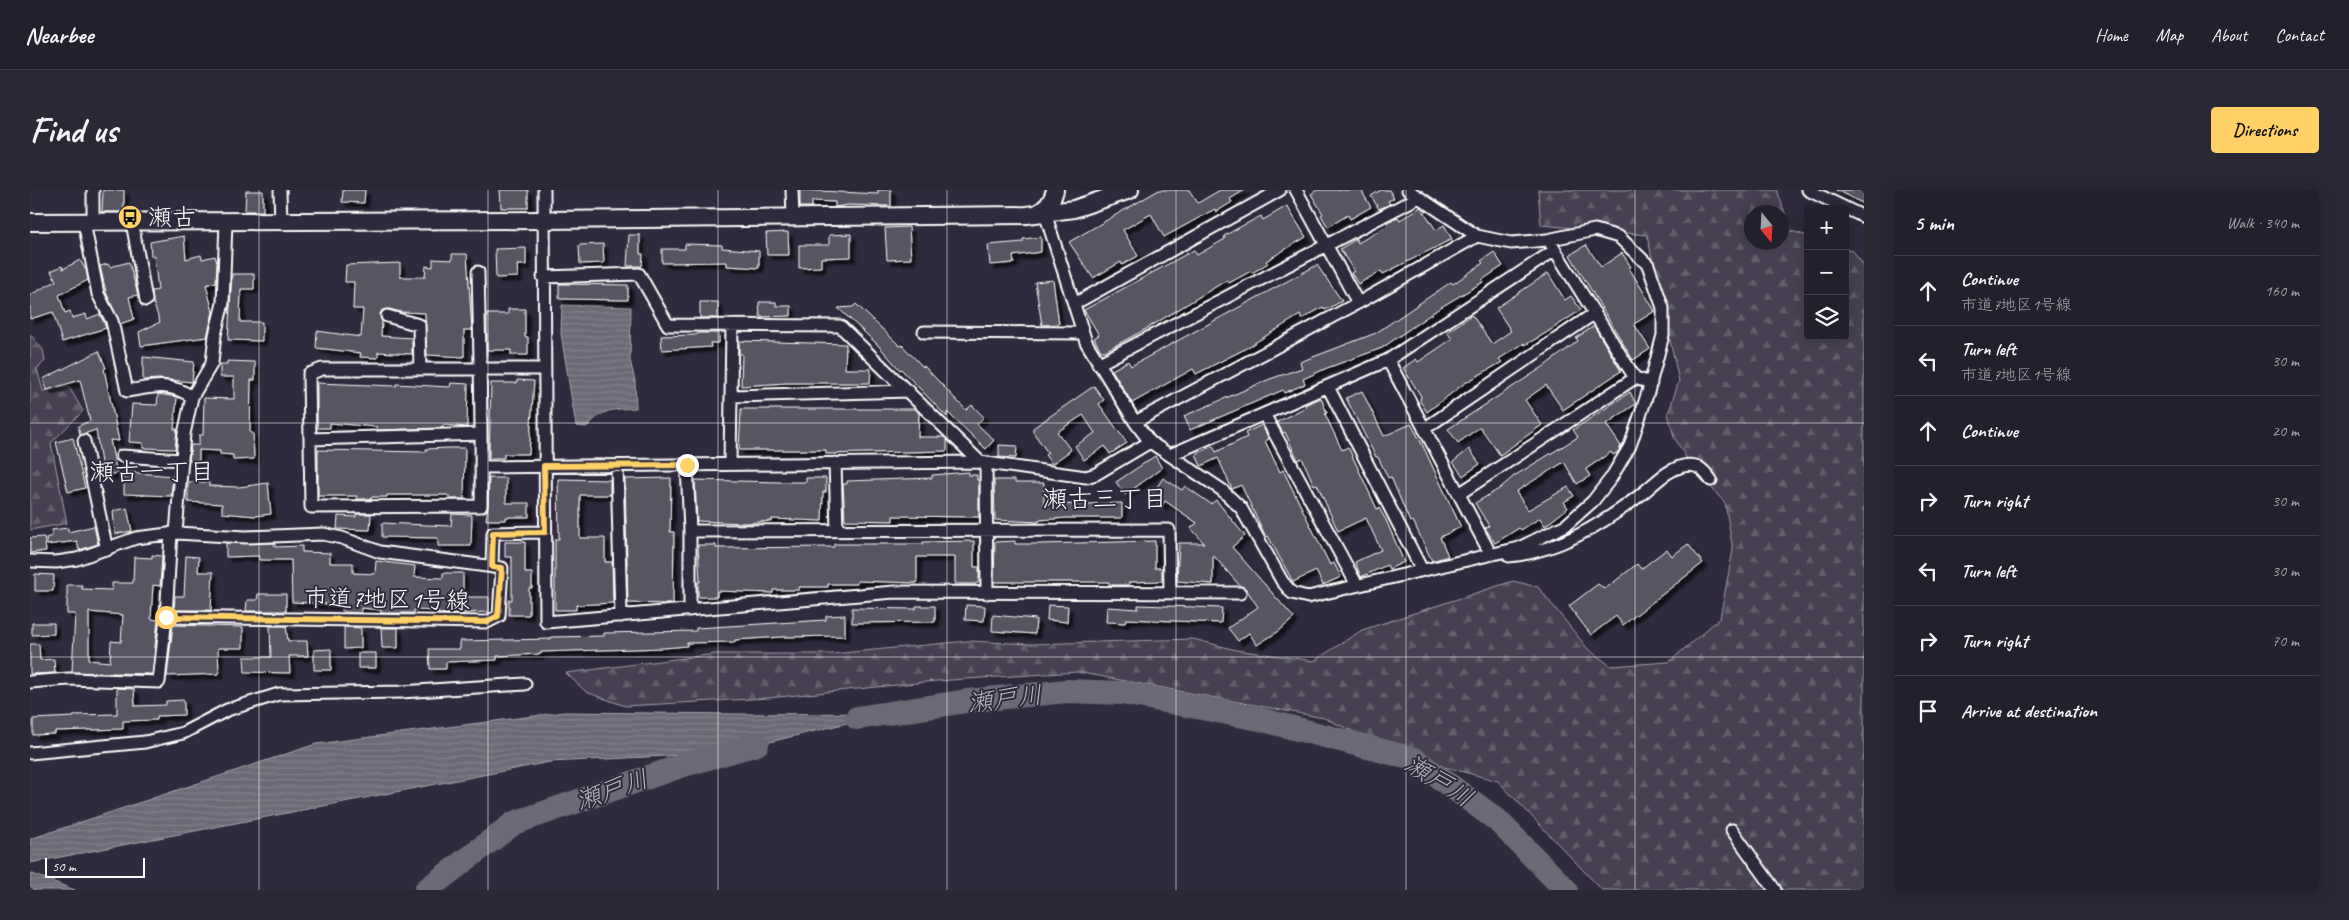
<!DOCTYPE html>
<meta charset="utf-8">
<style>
:root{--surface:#23202e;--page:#2b2836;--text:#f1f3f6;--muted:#a3a3aa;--line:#403e4a;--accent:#ffd166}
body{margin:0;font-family:Caveat,"Klee One",sans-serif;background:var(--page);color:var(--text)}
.controls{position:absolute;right:15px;top:15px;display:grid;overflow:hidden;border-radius:5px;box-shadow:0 2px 12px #0003}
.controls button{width:45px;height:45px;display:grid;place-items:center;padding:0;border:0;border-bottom:1px solid var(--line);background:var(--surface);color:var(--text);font:25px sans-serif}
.compass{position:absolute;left:1714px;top:15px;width:45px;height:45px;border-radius:50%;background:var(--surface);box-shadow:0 2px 12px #0003;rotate:162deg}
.scale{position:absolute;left:15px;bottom:12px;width:100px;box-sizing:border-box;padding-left:5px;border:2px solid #fff;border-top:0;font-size:14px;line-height:18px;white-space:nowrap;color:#fff;-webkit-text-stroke:4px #2f2a3d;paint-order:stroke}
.stop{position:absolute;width:15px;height:15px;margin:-11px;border:4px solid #ffd166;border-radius:50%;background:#fff}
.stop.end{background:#ffd166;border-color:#fff;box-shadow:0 1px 5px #0008}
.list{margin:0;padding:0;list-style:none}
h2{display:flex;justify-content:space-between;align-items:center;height:65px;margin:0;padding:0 20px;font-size:21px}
h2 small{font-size:16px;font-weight:400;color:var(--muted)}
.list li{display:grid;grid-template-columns:32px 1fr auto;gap:15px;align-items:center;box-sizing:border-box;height:70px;padding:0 20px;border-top:1px solid var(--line)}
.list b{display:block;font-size:19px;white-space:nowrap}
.list p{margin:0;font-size:16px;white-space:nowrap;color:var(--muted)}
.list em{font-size:16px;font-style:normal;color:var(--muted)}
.icon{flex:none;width:28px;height:28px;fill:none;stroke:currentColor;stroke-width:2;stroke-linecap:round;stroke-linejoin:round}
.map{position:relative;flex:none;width:1834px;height:700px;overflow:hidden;border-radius:5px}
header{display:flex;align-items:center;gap:30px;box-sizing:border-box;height:70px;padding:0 25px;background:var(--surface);border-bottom:1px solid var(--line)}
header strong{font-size:24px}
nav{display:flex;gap:28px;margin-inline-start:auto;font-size:18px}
.intro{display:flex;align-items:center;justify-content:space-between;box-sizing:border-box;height:120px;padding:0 30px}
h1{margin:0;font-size:35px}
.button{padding:12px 22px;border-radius:5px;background:var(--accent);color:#111;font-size:18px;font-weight:700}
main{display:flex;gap:30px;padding:0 30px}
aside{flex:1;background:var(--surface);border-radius:5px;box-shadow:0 2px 12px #0003}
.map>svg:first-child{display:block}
.forest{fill:url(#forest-firs);stroke:#a2a0a8;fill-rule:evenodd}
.water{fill:url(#water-rules);stroke:#a7a6ad}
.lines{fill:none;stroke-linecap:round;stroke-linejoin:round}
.river{stroke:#6d6a77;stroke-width:24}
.building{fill:#595564;stroke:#fff;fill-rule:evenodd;filter:url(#shadow)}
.street-casing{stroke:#fff;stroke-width:15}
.secondary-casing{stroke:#fff;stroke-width:20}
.street{stroke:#2f2a3d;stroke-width:11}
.secondary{stroke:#2f2a3d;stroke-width:16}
.route{stroke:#ffd166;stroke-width:6}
.grid{fill:none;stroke:#fff;stroke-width:1;stroke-opacity:0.55}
.labels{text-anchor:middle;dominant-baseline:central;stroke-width:4;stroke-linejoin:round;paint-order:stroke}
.poi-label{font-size:24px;fill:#fff;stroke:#2f2a3d;text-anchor:start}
.street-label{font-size:24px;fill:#fff;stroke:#2f2a3d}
.neighbourhood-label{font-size:25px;fill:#fff;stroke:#2f2a3d}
.water-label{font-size:25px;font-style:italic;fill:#b6b4bb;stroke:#2f2a3d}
</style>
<header>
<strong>Nearbee</strong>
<nav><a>Home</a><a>Map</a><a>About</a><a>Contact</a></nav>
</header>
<div class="intro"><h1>Find us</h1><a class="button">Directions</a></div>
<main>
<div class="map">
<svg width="1834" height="700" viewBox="0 0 1834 700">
<defs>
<pattern id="forest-firs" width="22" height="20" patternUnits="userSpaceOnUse" patternTransform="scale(1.25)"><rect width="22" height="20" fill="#464152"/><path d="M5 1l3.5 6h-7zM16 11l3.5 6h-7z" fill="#625e6c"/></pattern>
<pattern id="water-rules" width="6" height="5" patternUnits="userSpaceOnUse" patternTransform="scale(1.25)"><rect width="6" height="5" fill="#6d6a77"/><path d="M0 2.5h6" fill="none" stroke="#83808b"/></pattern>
<filter id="shadow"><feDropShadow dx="4.5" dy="4.5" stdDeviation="1" flood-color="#0009"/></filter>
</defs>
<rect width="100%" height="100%" fill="#2f2a3d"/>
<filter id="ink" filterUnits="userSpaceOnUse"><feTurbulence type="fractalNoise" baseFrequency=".02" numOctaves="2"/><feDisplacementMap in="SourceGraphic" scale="10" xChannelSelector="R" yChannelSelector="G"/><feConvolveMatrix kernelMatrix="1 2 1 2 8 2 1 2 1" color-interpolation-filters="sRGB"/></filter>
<g filter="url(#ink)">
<path class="forest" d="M1508 0H1747L1761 41 1778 46V146H1815V58L1823 61 1834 76V700H1572L1468 591 1384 569 1294 528 1047 482 906 491 738 508 595 516 556 502 536 483 685 464H802L938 451 1002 454 1163 449 1206 460 1284 471 1332 440 1483 391 1508 397 1558 459 1581 476 1639 472 1690 428 1703 360 1695 313 1660 274 1644 247 1638 224 1649 191 1617 45 1511 35ZM1722 22H1752V52H1722Z
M0 144 13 160 15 171 7 179 13 201 39 197 53 221 21 253 37 333 0 340Z"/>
<path class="water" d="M532 115 601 117 600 170 605 191 606 218C581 220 574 218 557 237L546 236 531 144Z
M535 522 708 524 858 523 695 563 520 572 0 673V649L286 554Z
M0 683 45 700H0Z"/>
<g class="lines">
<path class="river" d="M827 528 937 511 1037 501 1093 503 1229 529 1384 569 1467 630 1536 700
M396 700 484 633 654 575 727 554"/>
</g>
<path class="building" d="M73 0H94V22H72Z
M313 0H335L334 13 312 12Z
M470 0H498V18H471Z
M770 0 848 4V0H861V16L818 15 805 17V12L782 11V17H770Z
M1129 0H1159L1168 13 1190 0H1215L1200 9 1202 12 1186 22 1185 19 1134 47 1121 24 1093 40 1108 66 1092 75 1091 72 1063 88 1039 52Z
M1287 0H1331L1341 17 1320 29 1318 25 1298 37 1291 25 1293 24 1281 4Z
M1351 0H1359L1364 8 1358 11 1360 14 1349 19 1341 6Z
M1806 0H1834V14Z
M216 1H233V21H215Z
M1257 16 1276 47 1236 71 1238 73 1222 83 1221 81 1199 93 1197 90 1116 139 1075 161H1071L1064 148 1069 145 1054 120 1164 60 1167 65 1195 49 1194 46 1210 37 1231 26 1233 30Z
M1391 17 1406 40 1414 35 1422 49 1353 84 1351 81 1328 94 1321 83 1324 81 1310 59 1326 49 1328 53 1354 38 1358 34 1357 32 1368 27 1370 30Z
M879 37 881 69 857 70 855 38Z
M758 42 759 65H737L736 43Z
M821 44V67L791 68V77L769 78V55H799V45Z
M599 45H610V64H613L612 76H597Z
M154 46 156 69 171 65 172 69 185 66 187 73 186 92 176 95 183 122 177 147 111 156 109 142 130 132 123 112 122 101 128 100 124 66H121L120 52Z
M1011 47V62L983 66 984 73 960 75 958 55 993 52V49Z
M573 54 574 73 550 74 549 55Z
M655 54 692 55V58L729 61V78L697 76V72L632 73V59H655Z
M1556 55 1571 77 1592 63 1601 77 1599 78 1625 121 1604 134 1620 159 1603 170 1540 65Z
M496 58V75H487L488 87 466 88 465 59Z
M1464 62 1473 76 1452 90 1453 92 1411 117 1352 158 1297 178 1273 189 1275 194 1254 203 1253 200 1160 240 1154 226 1240 189 1272 178 1270 172 1346 143 1421 92 1423 94 1453 73 1451 71Z
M422 64H437L442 140H434V167L397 165 395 123 371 122 359 119 352 120 350 124 352 131 351 146 382 148V164L348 162V168L330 167 331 163 286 158 287 141 331 147 333 119H323L324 92H315L316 75 370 73V87H395L396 76 403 77V69L422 70Z
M50 70 56 80 58 90 29 105 35 123 40 121 42 128 56 124 57 129 70 124 76 138 32 152 23 122 0 129V105L26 91 21 81 32 76 33 79Z
M99 72 108 105 99 107 104 129 90 134 76 102 70 76 78 74 80 77Z
M1287 75 1312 111 1295 120 1293 117 1272 129 1270 125 1213 160 1166 184 1163 179 1102 213 1082 180 1098 171 1101 176Z
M1518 83 1535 110 1541 106 1551 120 1516 143 1495 155 1494 153 1469 169 1472 172 1435 193 1397 222 1390 211 1391 206 1373 178 1386 169 1388 172 1422 149 1417 142 1442 125 1462 154 1481 141 1466 118Z
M202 84H224V99H211L210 132H232V151L198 150Z
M1023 90 1029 134 1012 135 1005 92Z
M529 94 598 95V110L529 109Z
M670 112H688V128H670Z
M729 112H746V116H761V126L730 127Z
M826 114 870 156 872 155 893 177 894 176 936 220 942 215 954 227 947 234 964 250 956 259 917 222V227L871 179 870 180 847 154 808 118 823 117Z
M478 119H495V147H498V165H481V160H457V124H478Z
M1564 136 1591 181 1533 220 1516 195 1495 210 1512 235 1470 265 1450 237 1428 253 1418 239 1513 177 1548 151 1546 148Z
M670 143H689V153H680L681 157 632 160 631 146 665 145Z
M709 151 816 154 815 179H841L840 193H756L711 196 712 164H709Z
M69 161 76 178 74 179 89 251 80 250 87 283 73 286 66 240 50 245 48 236 60 231 50 190 17 200 13 189Z
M113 167 164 172 162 192 129 189 113 190Z
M197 171 225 172V190H221L220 243H223L224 269 203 270V265L190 264V261L169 260V271H159L161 255H169V245H173L174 208 204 209V187H190V174H197Z
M487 190 504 191 499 264H474V268H459L461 193H487Z
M287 193 366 196V194L420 197 421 193 438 194 437 237 413 235V238L347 240V237L300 233V238H287Z
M1064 196 1074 210 1069 214 1097 253 1080 264 1075 256 1054 270 1045 256 1065 243 1053 225 1027 242 1041 260 1022 274 1015 265 1018 263 1003 242V238Z
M1332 201 1354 246 1381 234 1391 252 1431 337 1410 347 1418 366 1402 371 1383 331 1380 332 1361 287 1358 288 1348 267H1346L1316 208Z
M1600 202 1606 214 1576 234 1591 256 1588 262 1583 265 1581 262 1556 279 1560 286 1547 294 1534 272 1490 299 1486 302 1498 320 1538 297 1544 306 1534 312 1538 318 1515 336 1510 328 1491 340 1489 338 1465 353 1455 338 1459 336 1445 313 1469 299 1484 286 1548 247 1543 240Z
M128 204 147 207 144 239H147L145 259 113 258V253L99 252 102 214 127 215Z
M1291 208 1297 223 1295 224 1312 260 1318 257 1347 319 1349 318 1356 330 1374 372 1359 379 1357 375 1331 387 1325 372 1351 360 1336 328 1308 341 1287 294 1284 295 1272 268 1268 270 1255 242 1253 243 1247 232 1276 217 1275 215Z
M711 219H885L889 223 888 247H914L917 250V261L796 264V260H709Z
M1232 235 1239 249 1235 251 1250 282 1253 280 1300 375 1304 373 1311 387 1293 395 1286 381 1263 392 1238 346 1236 347 1211 295 1202 299 1188 268 1171 276 1166 264 1183 256 1186 262 1217 247 1215 243Z
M43 248 55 298 38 302 26 252Z
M969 255 987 256 986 268 969 267Z
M418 258H435L434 309H422L417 305H357V307H342L341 309H327V306H288V260L396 262V259Z
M1439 259 1450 274 1433 286 1423 272Z
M1125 266 1132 278 1095 305 1086 292Z
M97 282 143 286 141 306 94 304V286H97Z
M939 282V285H947V290H949V327L863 326V331L815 330 813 294H817V291L902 288V285Z
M459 288H476V313H499V327H476V330H456L458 316Z
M641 288 640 342H644L643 414 598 413 595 289Z
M776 288H796V302H793L792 331 742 329V331L715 333 667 331 665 290 750 292H776Z
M1133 288 1152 300 1155 296 1181 314 1186 310 1215 346 1202 357 1264 428 1249 441 1227 455 1219 443 1208 451 1198 438 1228 417 1216 399 1210 396 1183 365V394L1147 391 1149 353H1174L1161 338 1167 333 1135 311 1132 316 1120 307Z
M528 289 580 290V305H550V348H575V372H582L583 413 546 415V420H525V349H529Z
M964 290H985V293H1014V315L1092 313V328H1037L1009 330V332L965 330Z
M158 292H179V296L209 297 238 293 241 324 225 326 192 323V314L158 312Z
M97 318 102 341 85 344 83 321Z
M326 324H341L340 340 307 339 308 326 326 327Z
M422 324 442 325 441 356H408V348L352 347V333L421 336Z
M64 336 68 354 49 360 47 351 17 355 16 348 22 346V340L38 338V342Z
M14 347 16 361 0 363V348Z
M944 351V377H949V392L945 394H925V367H887V393L827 391V394H798V397H769V400H743V403L687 401V407H668V392H670L668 355H686V358L804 357V354H893V352Z
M985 351V354H1010L1125 351V378H1132V391L1099 392V395H1079V392H964L965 352Z
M475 352H495V383H502V398H499V425H479V410H482V367H475Z
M196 353H245V357L272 356V362L300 363V373H323V383L345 384 346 371 385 376 384 387 413 388V383H433V407H459V422L408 424V421L384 420V423H351V420L331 418V423L314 422 312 421V415L262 412 261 370H229V366L196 367Z
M1658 354 1673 373 1593 435 1586 426 1561 445 1539 416 1568 394 1575 399 1607 374 1611 379 1637 359 1642 366Z
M122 365 132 366 130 396 123 395 121 429 128 430 122 484 42 482 45 424H37V395H52V399L82 400V393H103L104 367 122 368ZM59 422 93 425 91 452 81 451 80 472 59 470Z
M156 366 169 367 168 382H183L181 420H144L145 406H154Z
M5 384 24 385 23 401H5Z
M228 404H256V421H216L217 410H227Z
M936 415 955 416 954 431 935 430Z
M1018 415 1038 416 1037 432 1017 430Z
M1108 415 1192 418 1191 433 1096 429 1095 433 1076 432 1077 417 1108 419Z
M886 416H905V432L822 433V418L886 419Z
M815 425V446L752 447 705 450V452L657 453V456L634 458 511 462V464L467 466V470L416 472V479H400L399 459H430V451L521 449V447L574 446V443L666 441V438L796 430V426Z
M963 425 1006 429 1005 444 962 441Z
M2 433H24V444L2 445Z
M143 435 213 437V458H188L189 484 137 486Z
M240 436H256L258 451H277L278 466H259L260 483 215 482 214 467H241Z
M314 437 331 438V458L314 459Z
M351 438H368V458H352Z
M0 454H9L10 470 24 469 25 483 0 484Z
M301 459V480H284V460Z
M328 463H346V478H328Z
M87 498 104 499 105 516 136 515V511L154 510V525L127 526V530L93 531V539L25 541V544L3 545V529L44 527V525L87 524Z"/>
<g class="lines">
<g class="street-casing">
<path id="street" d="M250 0 251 32
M514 0 516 432 864 402 1210 403
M762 0 763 27
M1266 0 1328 113
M1778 0 1834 27
M1014 20 1056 152 1105 232 1120 252 1192 300 1211 318 1252 391 1262 403 1278 407 1489 358 1536 335 1563 311 1581 288 1600 256 1618 202 1633 145V118L1618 75 1589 47 1565 40 1517 50 1481 53 1447 46 1378 0
M54 32 68 104 82 131 97 201C123 197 139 191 162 207
M63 32V0
M102 32 116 110
M1521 54 1605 188
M448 82C450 160 452 238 451 316L281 317 279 184 292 179H514
M513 87 609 84 638 135 810 136 950 272
M1044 114 1250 0
M357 126 389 135 390 179
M894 142 1053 143
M1358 170 1460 363
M1068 174 1389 7
M1298 197 1392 380
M701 206 879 201
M1234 224 1327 395
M1105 232 1328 113 1447 46
M1394 239 1565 123
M280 249 451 244
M54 251 77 360
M1140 265 1358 170 1525 60
M92 266 152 270
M805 273 807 340
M956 273 957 403
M700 274 702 136
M657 275 660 341V420
M587 276 591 426
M451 277 950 272 1056 287 1066 284 1120 252
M1429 304 1605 188 1621 193
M660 341 1139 340 1140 403
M146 343 154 244 162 207 182 173 185 145 193 113 196 32
M1479 366C1527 362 1571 335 1609 306 1624 295 1634 281 1653 276 1667 273 1673 279 1681 290
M0 371 26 372 47 369 106 348 146 343 216 347 293 344 312 348 350 362 472 378 469 426 457 432 136 427
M462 377 463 343 515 342
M0 492 39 489 129 492 136 427 141 343
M0 563 115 552 153 543 197 520 249 504 371 502 495 494
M1702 640 1745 700"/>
</g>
<g class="secondary-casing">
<path id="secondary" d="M1006 24C1017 18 1022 12 1025 0
M0 32 513 30 997 25 1044 19 1100 0"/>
</g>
<use href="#street" class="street"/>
<use href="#secondary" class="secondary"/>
</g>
</g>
<g class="lines" filter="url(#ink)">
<path class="route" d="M136 427 457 432 468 426 472 378 462 377 463 343 515 342 514 276 657 275"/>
</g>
<path class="grid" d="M229 0V700M458 0V700M688 0V700M917 0V700M1146 0V700M1376 0V700M1605 0V700M0 233H1834M0 467H1834"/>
<defs>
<g id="bus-disc" transform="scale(1.25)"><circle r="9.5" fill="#ffd166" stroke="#2f2a3d"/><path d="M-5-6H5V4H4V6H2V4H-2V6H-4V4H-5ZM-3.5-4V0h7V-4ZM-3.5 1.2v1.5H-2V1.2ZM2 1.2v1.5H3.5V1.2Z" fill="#111"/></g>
</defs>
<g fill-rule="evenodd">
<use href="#bus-disc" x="100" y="27"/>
</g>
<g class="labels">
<g class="poi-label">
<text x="118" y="27">瀬古</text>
</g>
<g class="street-label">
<text transform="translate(357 409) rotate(1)">市道7地区1号線</text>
</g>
<g class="neighbourhood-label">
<text x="122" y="282">瀬古一丁目</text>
<text x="1075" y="309">瀬古三丁目</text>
</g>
<g class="water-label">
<text transform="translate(975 509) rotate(-7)">瀬戸川</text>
<text transform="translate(1409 591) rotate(32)">瀬戸川</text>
<text transform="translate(582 600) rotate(-19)">瀬戸川</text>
</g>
</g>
</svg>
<div class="controls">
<button>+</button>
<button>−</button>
<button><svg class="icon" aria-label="layers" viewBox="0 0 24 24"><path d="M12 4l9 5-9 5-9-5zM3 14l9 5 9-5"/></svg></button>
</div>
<svg class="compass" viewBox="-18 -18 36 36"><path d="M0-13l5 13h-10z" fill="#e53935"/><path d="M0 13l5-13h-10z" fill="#a3a3aa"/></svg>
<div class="scale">50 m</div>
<div class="stop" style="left:136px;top:427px"></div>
<div class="stop end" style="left:657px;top:275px"></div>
</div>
<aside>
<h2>5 min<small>Walk · 340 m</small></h2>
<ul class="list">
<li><svg class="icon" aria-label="ahead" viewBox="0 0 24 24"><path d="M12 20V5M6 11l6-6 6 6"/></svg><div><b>Continue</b><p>市道7地区1号線</p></div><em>160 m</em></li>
<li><svg class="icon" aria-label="left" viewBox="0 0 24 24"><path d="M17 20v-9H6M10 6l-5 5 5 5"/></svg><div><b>Turn left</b><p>市道7地区1号線</p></div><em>30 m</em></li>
<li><svg class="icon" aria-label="ahead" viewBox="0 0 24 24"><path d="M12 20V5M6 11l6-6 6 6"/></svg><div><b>Continue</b></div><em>20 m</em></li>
<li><svg class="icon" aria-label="right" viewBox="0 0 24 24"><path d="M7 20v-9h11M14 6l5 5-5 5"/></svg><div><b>Turn right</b></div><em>30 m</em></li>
<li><svg class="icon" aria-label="left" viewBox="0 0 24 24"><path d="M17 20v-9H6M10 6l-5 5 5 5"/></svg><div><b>Turn left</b></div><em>30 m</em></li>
<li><svg class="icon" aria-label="right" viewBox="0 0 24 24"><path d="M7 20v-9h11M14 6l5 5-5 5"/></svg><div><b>Turn right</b></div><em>70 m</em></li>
<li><svg class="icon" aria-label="arrive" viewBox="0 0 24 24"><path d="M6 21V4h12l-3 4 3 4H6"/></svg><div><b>Arrive at destination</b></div></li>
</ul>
</aside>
</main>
